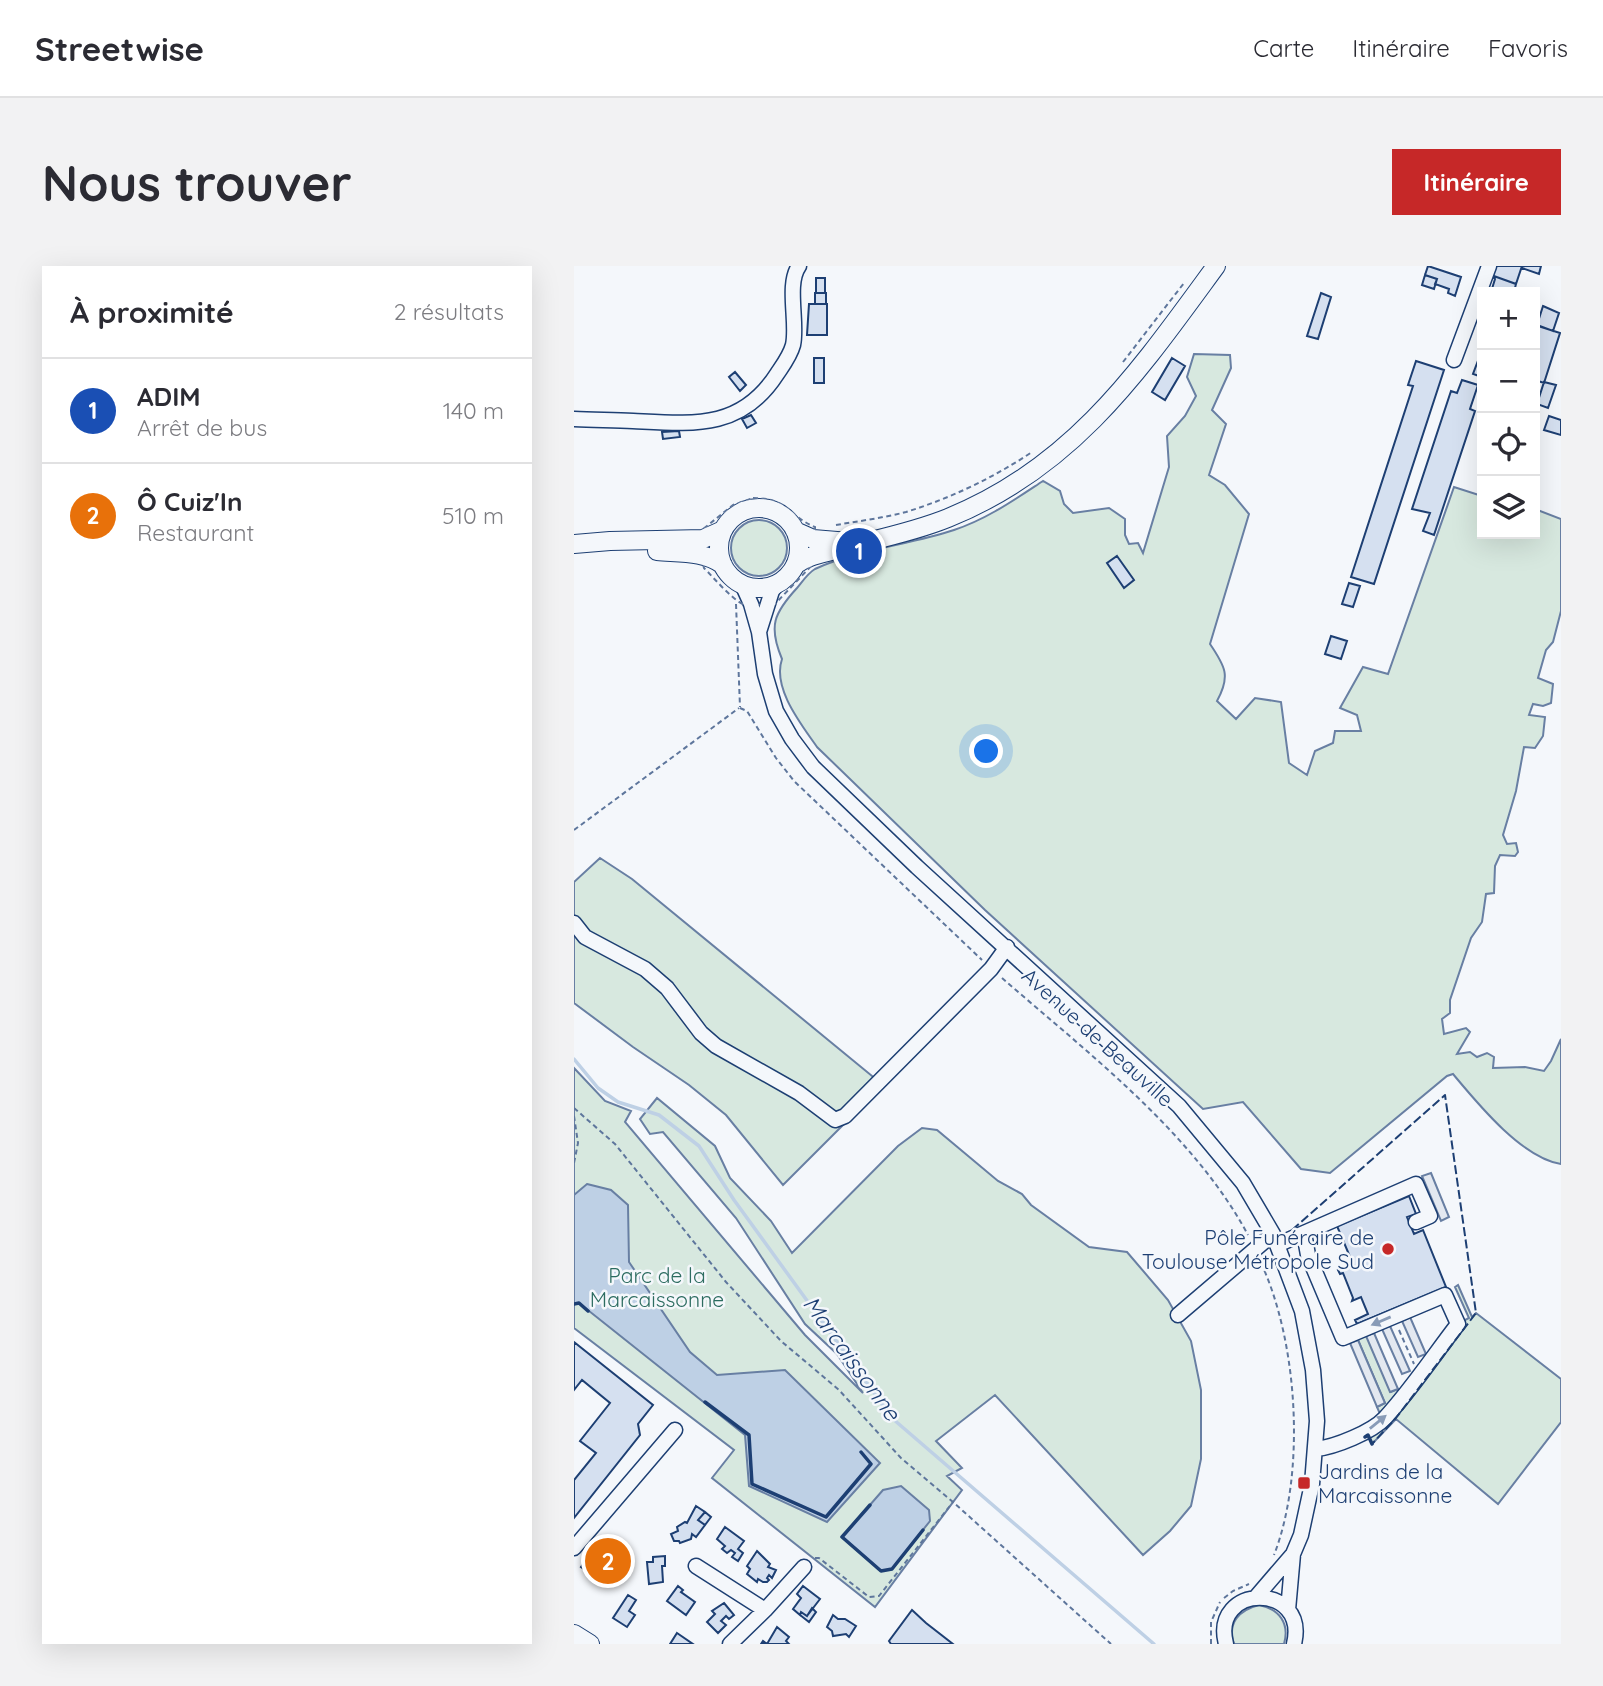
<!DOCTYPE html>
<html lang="fr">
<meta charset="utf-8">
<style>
:root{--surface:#fff;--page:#f2f2f3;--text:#2b2b33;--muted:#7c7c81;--line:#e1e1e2;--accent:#c62828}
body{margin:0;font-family:Quicksand,sans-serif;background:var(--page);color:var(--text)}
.controls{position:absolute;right:21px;top:21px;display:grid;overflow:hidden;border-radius:0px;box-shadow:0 7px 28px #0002}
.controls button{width:63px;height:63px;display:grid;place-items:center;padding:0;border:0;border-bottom:2px solid var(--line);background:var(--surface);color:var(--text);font:35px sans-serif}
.you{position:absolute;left:413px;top:486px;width:24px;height:24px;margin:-18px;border:5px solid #fff;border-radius:50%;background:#1a73e8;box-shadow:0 0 0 10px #1a73e833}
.badge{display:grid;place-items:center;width:46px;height:46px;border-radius:50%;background:var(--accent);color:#fff;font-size:23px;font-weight:700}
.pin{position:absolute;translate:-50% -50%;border:4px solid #fff;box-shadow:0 2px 7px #0006}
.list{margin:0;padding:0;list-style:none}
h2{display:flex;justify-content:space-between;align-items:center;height:91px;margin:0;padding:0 28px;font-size:30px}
h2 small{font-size:23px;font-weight:400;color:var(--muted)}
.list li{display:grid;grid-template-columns:46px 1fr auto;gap:21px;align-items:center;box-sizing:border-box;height:105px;padding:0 28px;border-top:2px solid var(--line)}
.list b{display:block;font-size:26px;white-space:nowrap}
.list p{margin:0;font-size:23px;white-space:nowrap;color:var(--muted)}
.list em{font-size:23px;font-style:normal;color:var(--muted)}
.icon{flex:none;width:38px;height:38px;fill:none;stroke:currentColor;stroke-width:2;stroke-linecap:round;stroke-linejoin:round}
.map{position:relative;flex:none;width:987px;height:1378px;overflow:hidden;border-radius:0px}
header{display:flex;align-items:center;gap:42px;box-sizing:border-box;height:98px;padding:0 35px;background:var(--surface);border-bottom:2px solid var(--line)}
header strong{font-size:33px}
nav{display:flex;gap:38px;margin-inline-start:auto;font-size:24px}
.intro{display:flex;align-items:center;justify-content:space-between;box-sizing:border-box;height:168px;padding:0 42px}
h1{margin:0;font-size:49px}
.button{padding:18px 32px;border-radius:0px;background:var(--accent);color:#fff;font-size:24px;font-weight:700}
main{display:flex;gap:42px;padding:0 42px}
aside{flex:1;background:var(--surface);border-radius:0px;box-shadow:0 7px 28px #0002}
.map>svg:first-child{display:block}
.green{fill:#d7e8df;stroke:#687fa3;stroke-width:2}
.parking{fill:#e3e8f0;stroke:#687fa3;stroke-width:2}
.water{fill:#bed0e5;stroke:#687fa3;stroke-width:2}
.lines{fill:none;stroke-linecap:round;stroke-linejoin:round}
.stream{stroke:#bed0e5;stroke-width:3.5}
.building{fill:#d5e0f0;stroke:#1d3f73;stroke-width:2}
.minor-casing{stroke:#1d3f73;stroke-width:17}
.major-casing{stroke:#1d3f73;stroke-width:20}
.path{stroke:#5e769c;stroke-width:2;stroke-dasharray:5 3.5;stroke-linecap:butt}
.minor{stroke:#f4f7fb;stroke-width:14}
.major{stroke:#f4f7fb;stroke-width:18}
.fence{stroke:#1d3f73;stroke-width:2;stroke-dasharray:9 3.5;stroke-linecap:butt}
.wall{stroke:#1d3f73;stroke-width:3.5}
.oneway{fill:#889bb7}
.poi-dot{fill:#c62828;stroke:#f4f7fb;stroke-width:2.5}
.labels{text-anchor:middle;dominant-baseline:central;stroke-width:5;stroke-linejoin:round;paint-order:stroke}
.street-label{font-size:21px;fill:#1d3f73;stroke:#f4f7fb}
.poi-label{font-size:21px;fill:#1d3f73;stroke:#f4f7fb;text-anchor:end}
.park-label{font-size:21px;fill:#2c6c60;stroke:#f4f7fb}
.water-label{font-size:23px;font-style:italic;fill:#1d3f73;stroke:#f4f7fb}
</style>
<header>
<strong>Streetwise</strong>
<nav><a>Carte</a><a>Itinéraire</a><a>Favoris</a></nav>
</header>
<div class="intro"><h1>Nous trouver</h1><a class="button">Itinéraire</a></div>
<main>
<aside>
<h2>À proximité<small>2 résultats</small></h2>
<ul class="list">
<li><span class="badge" style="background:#1a4fb4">1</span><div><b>ADIM</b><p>Arrêt de bus</p></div><em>140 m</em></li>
<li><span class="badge" style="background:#e8710a">2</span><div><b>Ô Cuiz'In</b><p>Restaurant</p></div><em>510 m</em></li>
</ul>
</aside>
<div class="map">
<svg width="987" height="1378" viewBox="0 0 987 1378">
<rect width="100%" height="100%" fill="#f4f7fb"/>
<path class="green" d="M620 88 656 89 657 102 638 144 652 158 635 209 651 219 675 248 636 378C651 400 657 410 643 435L662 453 681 432 707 436 715 497 733 509 741 485 759 477 761 465H787L783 449 766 442 789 401 814 408 880 221 908 230V268H961V243L987 253V345L979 376 972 384 964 412 979 418 977 437 969 440 959 438 955 449 971 451 969 470 961 482 950 481 942 525 929 569 933 578 942 577 944 586 941 590 926 589 921 600 920 627 912 628 908 656 897 672 876 734V747L868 753 870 768 892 762 896 766 883 788 896 786 903 791 913 787 920 791 919 802 951 801 970 805 977 795 987 773V898C948 892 904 838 879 808L873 810 756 907 727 903 669 836 629 843 411 644 243 481C227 458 198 422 208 393 194 360 200 347 223 322 228 316 234 307 241 303 284 283 335 279 380 264 413 253 440 234 469 215L486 225 490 238 499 247 535 242 551 253V269L555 278 564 277 569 287 595 201 593 170 611 150 622 130 613 111Z
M157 282a28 28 0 1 1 56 0a28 28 0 1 1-56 0Z
M26 592 58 613 309 819 209 919 152 849 115 819 59 781 0 737V616Z
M0 802 31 835 57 845 51 856 231 1069 289 1127 263 1088 231 1058 162 952 89 866 76 868 66 853 83 832 141 880 156 912 197 955 218 987 324 880 348 862 363 864 424 915 448 928 457 939 515 981 553 986 594 1034 617 1075 627 1124V1193L617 1240 596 1265 569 1289 421 1129 362 1175 388 1202 373 1210 388 1224 301 1341 138 1212 160 1184 0 1062Z
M884 1019 898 1051 902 1047 987 1113V1156L924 1238 822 1153 798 1178 794 1169 887 1056 895 1052 881 1021Z
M799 1065 800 1067 793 1070 817 1126 824 1123 825 1124 806 1148 803 1141 811 1137 784 1074 776 1077 775 1075Z
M685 1339C705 1343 716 1357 710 1378H660C653 1357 665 1344 685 1339Z"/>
<path class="parking" d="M857 907 875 951 867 955 848 910Z
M836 1051 852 1088 844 1091 828 1055Z
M816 1060 836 1105 828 1108 808 1063Z
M800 1067 824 1123 816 1126 792 1070Z
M784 1074 811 1137 803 1141 776 1077Z"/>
<path class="water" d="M13 918 37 924 54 939 55 996 116 1086 143 1109 211 1104 306 1197 253 1256 175 1220 171 1169 5 1037 0 1038V929Z
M327 1220 355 1244 356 1255 318 1303 307 1305 268 1271 309 1224Z"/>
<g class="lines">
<path class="stream" d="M0 793 24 822 44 836 85 849 125 880 160 934 319 1153 580 1378"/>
</g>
<path class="building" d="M854 0 887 11 881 30 874 27 875 23 861 18 863 13 851 9Z
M920 0H948L942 18 917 9Z
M948 0H967L965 8 948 2Z
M851 9 863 13 860 23 848 19Z
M917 9 942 18 940 26H917L921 13Z
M242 12H251V27H242Z
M241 27H252V38H241Z
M747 27 757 31 744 73 733 70Z
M235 38H253V69H233Z
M969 40 985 47 979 65 963 59Z
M961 59 986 67 970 117 961 114Z
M908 84V111L899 108Z
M240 92H250V117H240Z
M598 92 611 100 591 134 578 126Z
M842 95 870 104 800 318 777 311 839 120 834 119Z
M161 106 172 119 166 125 155 111Z
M888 114 904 119 896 143 901 145 860 269 849 265 856 247 838 243 877 125 883 127Z
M970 116 982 119 974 142 963 138Z
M177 149 182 157 173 162 168 153Z
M975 150 987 154V169L970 164Z
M105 165 106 171 89 173 88 166Z
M543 290 560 314 550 322 533 297Z
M775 317 786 320 779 341 768 338Z
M757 370 773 375 767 393 751 388Z
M835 930 842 948 833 951 840 968 849 964 872 1021 783 1058 781 1054 794 1048 787 1031 778 1035 779 1032 769 1007 766 1008 764 1004 779 998 763 960Z
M0 1076 79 1139 64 1158 66 1169 0 1252V1214L22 1187 6 1175 36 1137 8 1114 0 1124Z
M122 1240 131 1246 124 1254 131 1259 122 1271 118 1268 117 1273 106 1277 105 1275H100L97 1268 104 1265 103 1261 111 1256 113 1257Z
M131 1246 137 1251 131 1259 124 1254Z
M151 1261 170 1275 164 1283 169 1287 164 1295 158 1291 161 1287 157 1284 153 1287 148 1283 151 1280 143 1273Z
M32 1273 56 1292 39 1313 27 1304 24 1308 12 1299Z
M183 1285 196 1298 194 1301 202 1304 198 1312 195 1309 193 1312 195 1314 193 1316H189L184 1313 183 1316 173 1308 176 1303 173 1300Z
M15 1290 17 1292 12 1299 19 1305 17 1308 7 1301Z
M91 1290V1300H88L89 1316 75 1318 73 1296H79V1291Z
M104 1320 109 1324 107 1326 121 1336 112 1349 93 1335Z
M229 1320 246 1333 233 1350 227 1346 226 1349 219 1343 227 1332 223 1328Z
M54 1329 62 1334 55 1345 61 1349 53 1361 39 1352Z
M150 1337 160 1349 155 1353 152 1350 147 1355 152 1359 144 1367 133 1356 141 1348 138 1345Z
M238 1342 242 1346 235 1356 226 1349 227 1346 233 1350Z
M338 1344 352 1357 379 1378H317L315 1375Z
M259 1349 264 1353H271L282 1360 275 1371 272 1368 259 1370 258 1365 253 1361Z
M203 1361 215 1371 212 1375 215 1378H187L189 1375 193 1378Z
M103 1367 119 1378H96Z"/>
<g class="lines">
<g class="minor-casing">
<path id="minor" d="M880 94 915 0
M0 153C20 154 40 154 59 155 119 158 167 164 203 108 209 99 216 90 219 79 224 57 212 18 225 0
M168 318 177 338 185 366 191 408 202 445 218 473 239 501 343 601 605 840 669 917 699 968 728 1045 739 1104 743 1155 738 1218 727 1269 719 1288 714 1344
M185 366 198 325 204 317
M0 657 11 671 71 703 93 722 127 767 142 780 225 827 261 854 271 850 417 703 433 681
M730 967 842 918 856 950 842 956
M703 979 730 967 734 989 769 1072 871 1029 884 1058C860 1089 837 1124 811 1152 798 1166 761 1181 742 1183
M604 1049 699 968
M0 1282 101 1164
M122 1300 191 1344
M682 1331 719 1288
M156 1378 191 1344 230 1301
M652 1378C636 1317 735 1316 720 1378"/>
</g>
<g class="major-casing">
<path id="major" d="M145 282a40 40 0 1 1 80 0a40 40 0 1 1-80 0Z
M221 265 239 273 275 276
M0 278 36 275 129 273 149 264
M83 285C105 287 131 285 149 299
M221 299C233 290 246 288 261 284 298 274 337 267 374 252 500 201 565 105 642 0
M0 1368 16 1378"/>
</g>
<path class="path" d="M549 96 610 17
M179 232C215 232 214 250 241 261V296L201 338C191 337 182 340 172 339 162 338 139 311 130 302L129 298 128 264 159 239Z
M262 259C285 255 309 252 332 246 377 232 419 212 458 186
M162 338 166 441
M166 442 173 445 202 492 220 515 408 694
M0 564 165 442
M428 712C514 787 620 868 674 969
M0 842 41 878 152 1016 207 1075 265 1124 327 1192 379 1236 537 1378
M0 850 4 877 0 897
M687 997C724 1076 732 1207 700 1289
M825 1064 840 1098
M241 1292H245L295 1331 305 1330 379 1236
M650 1332 659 1325 675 1318
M637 1378V1356L646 1336"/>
<use href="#minor" class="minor"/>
<use href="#major" class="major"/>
<path class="fence" d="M718 964 871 829 902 1047 822 1152 798 1178"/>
<path class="wall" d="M0 1038 5 1037 14 1045
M131 1136 175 1169 178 1218 252 1251 297 1198 287 1186
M791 1171 794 1169 798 1178
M296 1239 268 1271 307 1305 318 1303 349 1264"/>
</g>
<defs><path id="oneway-solid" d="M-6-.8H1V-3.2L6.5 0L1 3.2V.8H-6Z" transform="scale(1.75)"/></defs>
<g class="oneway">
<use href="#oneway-solid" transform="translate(807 1055) rotate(157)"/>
<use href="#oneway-solid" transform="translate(804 1156) rotate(-39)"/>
</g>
<g class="poi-dot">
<circle cx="814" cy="983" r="7"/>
<rect x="723" y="1210" width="14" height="14" rx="3.5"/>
</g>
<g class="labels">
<g class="street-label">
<text transform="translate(524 771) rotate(42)">Avenue de Beauville</text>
</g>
<g class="poi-label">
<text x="800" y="971">Pôle Funéraire de<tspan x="800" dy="24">Toulouse Métropole Sud</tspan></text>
<text x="744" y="1205" text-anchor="start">Jardins de la<tspan x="744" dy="24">Marcaissonne</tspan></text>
</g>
<g class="park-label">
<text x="83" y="1009">Parc de la<tspan x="83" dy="24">Marcaissonne</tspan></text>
</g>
<g class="water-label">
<text transform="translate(278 1092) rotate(54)">Marcaissonne</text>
</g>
</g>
</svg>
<div class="controls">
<button>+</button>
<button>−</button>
<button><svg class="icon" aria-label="locate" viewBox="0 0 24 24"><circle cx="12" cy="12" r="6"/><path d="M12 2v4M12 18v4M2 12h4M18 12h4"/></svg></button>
<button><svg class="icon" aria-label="layers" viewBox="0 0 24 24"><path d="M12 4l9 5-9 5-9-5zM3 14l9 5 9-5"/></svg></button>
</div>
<div class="you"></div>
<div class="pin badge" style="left:285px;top:285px;background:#1a4fb4">1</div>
<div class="pin badge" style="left:34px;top:1295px;background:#e8710a">2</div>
</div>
</main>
